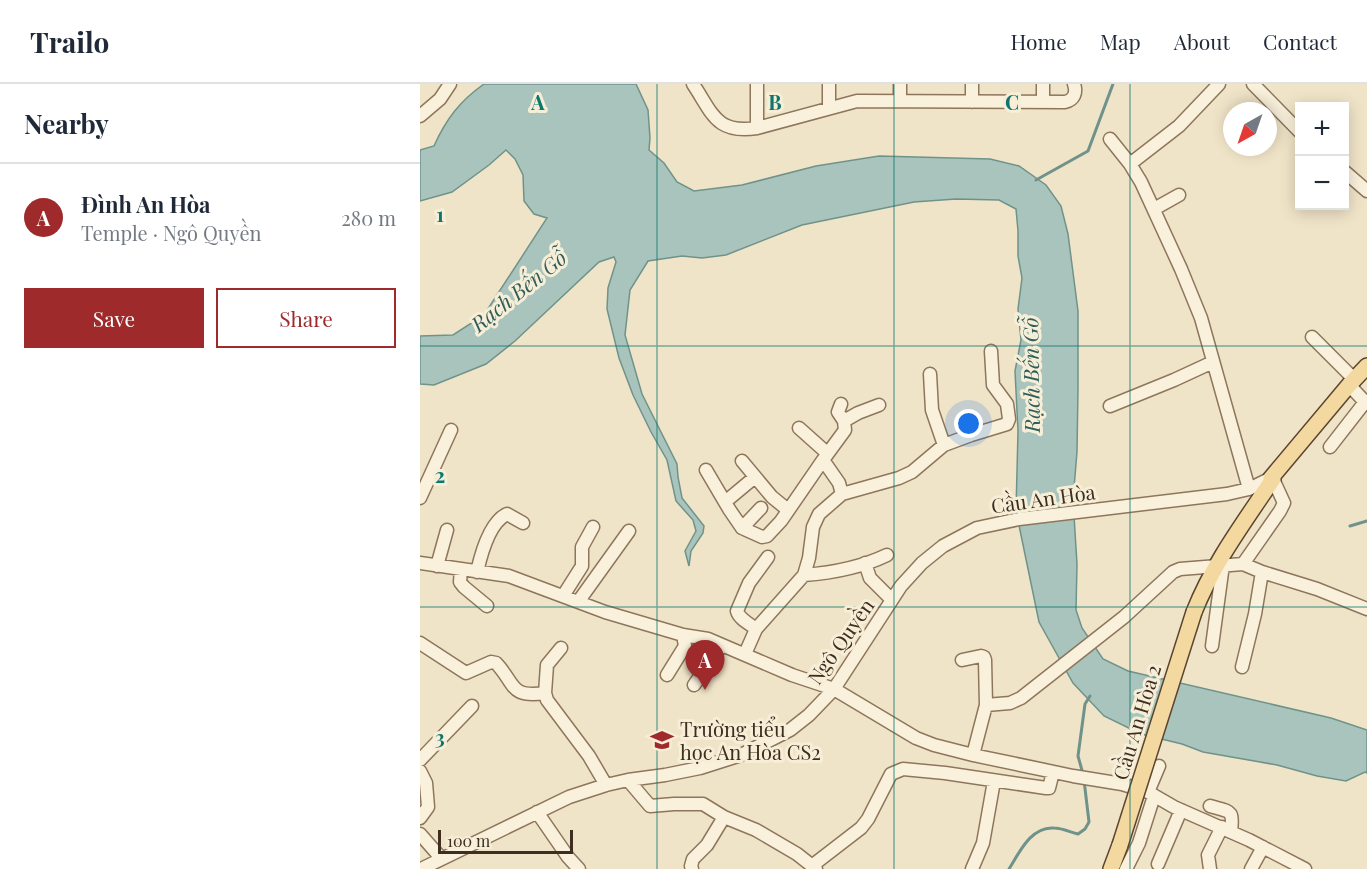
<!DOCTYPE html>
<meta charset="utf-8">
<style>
:root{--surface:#fff;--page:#f2f2f3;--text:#1f2937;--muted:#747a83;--line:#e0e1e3;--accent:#9e2a2b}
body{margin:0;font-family:"Playfair Display",serif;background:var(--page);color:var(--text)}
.controls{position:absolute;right:18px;top:18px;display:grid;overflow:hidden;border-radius:0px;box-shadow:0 3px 15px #0003}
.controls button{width:54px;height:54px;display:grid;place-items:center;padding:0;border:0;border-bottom:2px solid var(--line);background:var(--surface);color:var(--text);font:30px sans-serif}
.compass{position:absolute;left:803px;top:18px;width:54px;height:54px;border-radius:50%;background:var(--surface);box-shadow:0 3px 15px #0003;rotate:220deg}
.scale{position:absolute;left:18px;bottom:15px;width:135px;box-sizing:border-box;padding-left:6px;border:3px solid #3d2e20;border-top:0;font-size:16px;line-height:21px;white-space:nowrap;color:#3d2e20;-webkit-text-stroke:4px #f7eed8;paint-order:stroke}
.you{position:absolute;left:549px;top:340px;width:21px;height:21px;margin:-15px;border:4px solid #fff;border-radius:50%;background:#1a73e8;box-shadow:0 0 0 9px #1a73e833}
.badge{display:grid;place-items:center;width:39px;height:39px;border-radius:50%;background:var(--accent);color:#fff;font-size:20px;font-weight:700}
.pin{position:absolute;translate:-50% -50px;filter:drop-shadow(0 2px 3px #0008)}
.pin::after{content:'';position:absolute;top:32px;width:21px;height:18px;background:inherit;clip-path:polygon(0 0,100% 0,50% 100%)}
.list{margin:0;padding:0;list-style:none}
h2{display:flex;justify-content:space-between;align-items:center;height:78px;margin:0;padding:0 24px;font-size:26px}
h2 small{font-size:20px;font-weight:400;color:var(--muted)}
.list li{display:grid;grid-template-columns:39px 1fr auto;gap:18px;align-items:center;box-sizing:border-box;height:108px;padding:0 24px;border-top:2px solid var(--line)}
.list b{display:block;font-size:22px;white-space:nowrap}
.list p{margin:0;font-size:20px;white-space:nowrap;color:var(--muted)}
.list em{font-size:20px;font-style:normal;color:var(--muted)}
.actions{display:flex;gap:12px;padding:18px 24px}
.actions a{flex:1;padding:14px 0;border:2px solid var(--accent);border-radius:0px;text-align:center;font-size:21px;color:var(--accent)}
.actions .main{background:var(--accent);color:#fff}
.map{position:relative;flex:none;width:947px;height:785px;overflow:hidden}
header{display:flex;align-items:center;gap:36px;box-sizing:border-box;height:84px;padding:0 30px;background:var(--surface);border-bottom:2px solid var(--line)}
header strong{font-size:28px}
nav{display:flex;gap:33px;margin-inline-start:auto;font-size:21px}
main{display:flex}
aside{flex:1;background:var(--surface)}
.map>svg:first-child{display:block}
.water{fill:#a9c4bc;stroke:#6f938a;stroke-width:1.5}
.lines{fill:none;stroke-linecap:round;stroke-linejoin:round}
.stream{stroke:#6f938a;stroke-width:3}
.minor-casing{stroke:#8d765c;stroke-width:15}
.major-casing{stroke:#5b4430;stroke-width:18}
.minor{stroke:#faf1dc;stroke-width:12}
.major{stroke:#f3d9a0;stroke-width:15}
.major-bridge-casing{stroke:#5b4430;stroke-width:18;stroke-linecap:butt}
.major-bridge{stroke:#f3d9a0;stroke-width:15}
.grid{fill:none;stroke:#0f766e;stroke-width:1.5;stroke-opacity:0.55}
.labels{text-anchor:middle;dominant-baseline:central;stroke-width:6;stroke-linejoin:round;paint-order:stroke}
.street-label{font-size:20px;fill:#3d2e20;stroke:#f7eed8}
.poi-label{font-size:20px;fill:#3d2e20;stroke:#f7eed8;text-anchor:start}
.water-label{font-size:21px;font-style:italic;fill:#2f5d5a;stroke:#f7eed8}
.grid-label{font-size:20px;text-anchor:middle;font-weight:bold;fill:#0f766e;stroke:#f7eed8;stroke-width:6;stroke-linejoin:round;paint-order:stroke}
</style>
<header>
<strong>Trailo</strong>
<nav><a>Home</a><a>Map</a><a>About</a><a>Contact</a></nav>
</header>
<main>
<aside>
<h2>Nearby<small></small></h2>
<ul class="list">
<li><span class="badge">A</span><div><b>Đình An Hòa</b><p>Temple · Ngô Quyền</p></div><em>280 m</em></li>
</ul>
<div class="actions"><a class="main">Save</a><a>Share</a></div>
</aside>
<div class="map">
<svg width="947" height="785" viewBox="0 0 947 785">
<rect width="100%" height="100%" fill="#f0e4c8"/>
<path class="water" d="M64 0H216L228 26 230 54 229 66 244 79 257 98 274 107 322 101 396 82 459 72 570 75 599 82 626 101 641 122 648 150 658 227V305L657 368 653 416 657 480 656 526 662 544 683 575 708 587 911 634 947 646V689L945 688 926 697 897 692 857 681 783 668 762 660 721 650 684 632 653 599 619 538 596 427 598 347 595 287 601 256 598 225 602 194 598 172V147L596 125 579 116 536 115 494 118 382 141 306 171 282 174 262 172 228 177 210 206 205 251 222 310 257 380 258 393 262 414 284 442 283 449 271 467 269 482 265 467 276 447 273 436 256 417 247 376 231 348 213 311 199 274 187 225 188 204 196 178 194 173 179 178 95 257 66 280 14 301 0 300V252L33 251 64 231 127 134 114 130 104 117 103 91 95 75 86 66 69 81 32 108 0 117V66L14 62C26 35 40 17 64 0Z"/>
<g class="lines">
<path class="stream" d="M616 96 668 67 693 0
M930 442 947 437
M663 690 658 672 665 620 670 612
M589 785C599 769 611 742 634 744 642 744 650 748 658 750L665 745 669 738 664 696"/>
<g class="minor-casing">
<path id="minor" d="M273 0C293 30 296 50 337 44L437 17 645 18C654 16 657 9 654 0
M833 0 880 48
M480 17V0
M552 18V0
M623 18V0
M409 24V0
M0 32 20 15 30 0
M337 44V0
M690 55 710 80 721 98 761 185 781 234 829 405
M710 80 759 42 799 0
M924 87 947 107
M734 125 759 111
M892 253 934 295
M510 290 512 326 524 361
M929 301 947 320
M690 322 754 296 793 278
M424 337 438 329 459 321
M379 344 407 369
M910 363 945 318
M403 376 425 346 424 337 418 328 421 320
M322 377 352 413 368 426
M286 386 309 425 322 444 342 453 347 452 361 437 403 376 419 399 422 410
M0 414 31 346
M305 418 335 393
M322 444 341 424
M0 479 89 492 185 528 263 551 288 555 372 591 414 605 496 654 514 661 553 671 653 692 702 700 728 708 754 723 829 756 885 785
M445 479 450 494 472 516
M17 482 27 446
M41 485 40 498 44 503 67 522
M57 488C61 470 70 438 87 430L103 439
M842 488 897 505 947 525
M384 491C411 489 442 483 467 471
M143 512 162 482V463L173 443
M158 518 209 447
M336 545C330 540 319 535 317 527L329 499 348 473
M0 559 46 589 71 578 76 579C96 600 89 614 125 609
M792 562 803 481
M141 564 127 581 125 609 127 616 169 672 186 701
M325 570 336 545 384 491 389 474 393 443 399 430 422 410 479 394 492 388 524 361 551 351 587 340 589 335 587 320 573 301 571 267
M542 576 561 572 564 573 565 576 566 621
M822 583 835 530 842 488 823 480
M247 591 265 562 263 551
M274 601 302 561
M553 671 566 621 590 619 601 614 704 533 753 488 760 485 823 480 860 427 864 419 853 395
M0 676 52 622
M0 687 6 699 8 723 0 734
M208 696 230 722 254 720H283L304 733 336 746 377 770 396 785
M728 708 739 682
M790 722C810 728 814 725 811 747
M117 728 148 773 159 785
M0 750 21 774
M738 780 761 726
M393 781 441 744 448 735 471 690 483 685 525 689 626 704H629L633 688
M1 785 149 713 186 701 208 696 245 691 280 684 321 671 370 646 389 631 414 605 481 502 502 479 523 462 557 444 599 435 807 410 829 405 851 394
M272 785 271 782 273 775 287 761 304 733
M552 785 563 759 574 697
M706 785 719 759 734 712
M790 785 788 771 802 743
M831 785 843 763"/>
</g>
<g class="major-casing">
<path id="major" d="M774 528C794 478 823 440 853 395L851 394 929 301 947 282
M691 785 700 761"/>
</g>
<use href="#minor" class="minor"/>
<use href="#major" class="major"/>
<g class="major-bridge-casing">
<path id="major-bridge" d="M700 761 774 528"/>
</g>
<use href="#major-bridge" class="major-bridge"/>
</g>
<path class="grid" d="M237 0V785M474 0V785M710 0V785M0 262H947M0 523H947"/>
<defs>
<g id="school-bare" transform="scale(1.8)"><path d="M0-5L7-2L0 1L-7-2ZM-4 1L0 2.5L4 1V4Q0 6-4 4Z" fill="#9e2a2b" stroke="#f7eed8" stroke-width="2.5" paint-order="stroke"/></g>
</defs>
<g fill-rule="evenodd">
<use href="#school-bare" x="242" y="656"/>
</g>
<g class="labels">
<g class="street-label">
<text transform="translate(623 414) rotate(-8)">Cầu An Hòa</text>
<text transform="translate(420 557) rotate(-55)">Ngô Quyền</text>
<text transform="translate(716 638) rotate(-73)">Cầu An Hòa 2</text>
</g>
<g class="poi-label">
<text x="260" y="644">Trường tiểu<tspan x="260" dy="23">học An Hòa CS2</tspan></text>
</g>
<g class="water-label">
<text transform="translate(98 206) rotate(-39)">Rạch Bến Gỗ</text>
<text transform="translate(610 291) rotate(-91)">Rạch Bến Gỗ</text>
</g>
</g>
<g class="grid-label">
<text x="118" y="26">A</text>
<text x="355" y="26">B</text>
<text x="592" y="26">C</text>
<text x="20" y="138">1</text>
<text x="20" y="399">2</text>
<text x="20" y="661">3</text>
</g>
</svg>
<div class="controls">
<button>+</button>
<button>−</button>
</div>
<svg class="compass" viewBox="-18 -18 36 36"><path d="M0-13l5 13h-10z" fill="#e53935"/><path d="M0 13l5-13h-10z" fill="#747a83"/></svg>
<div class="scale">100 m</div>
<div class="you"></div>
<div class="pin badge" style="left:285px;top:606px">A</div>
</div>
</main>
